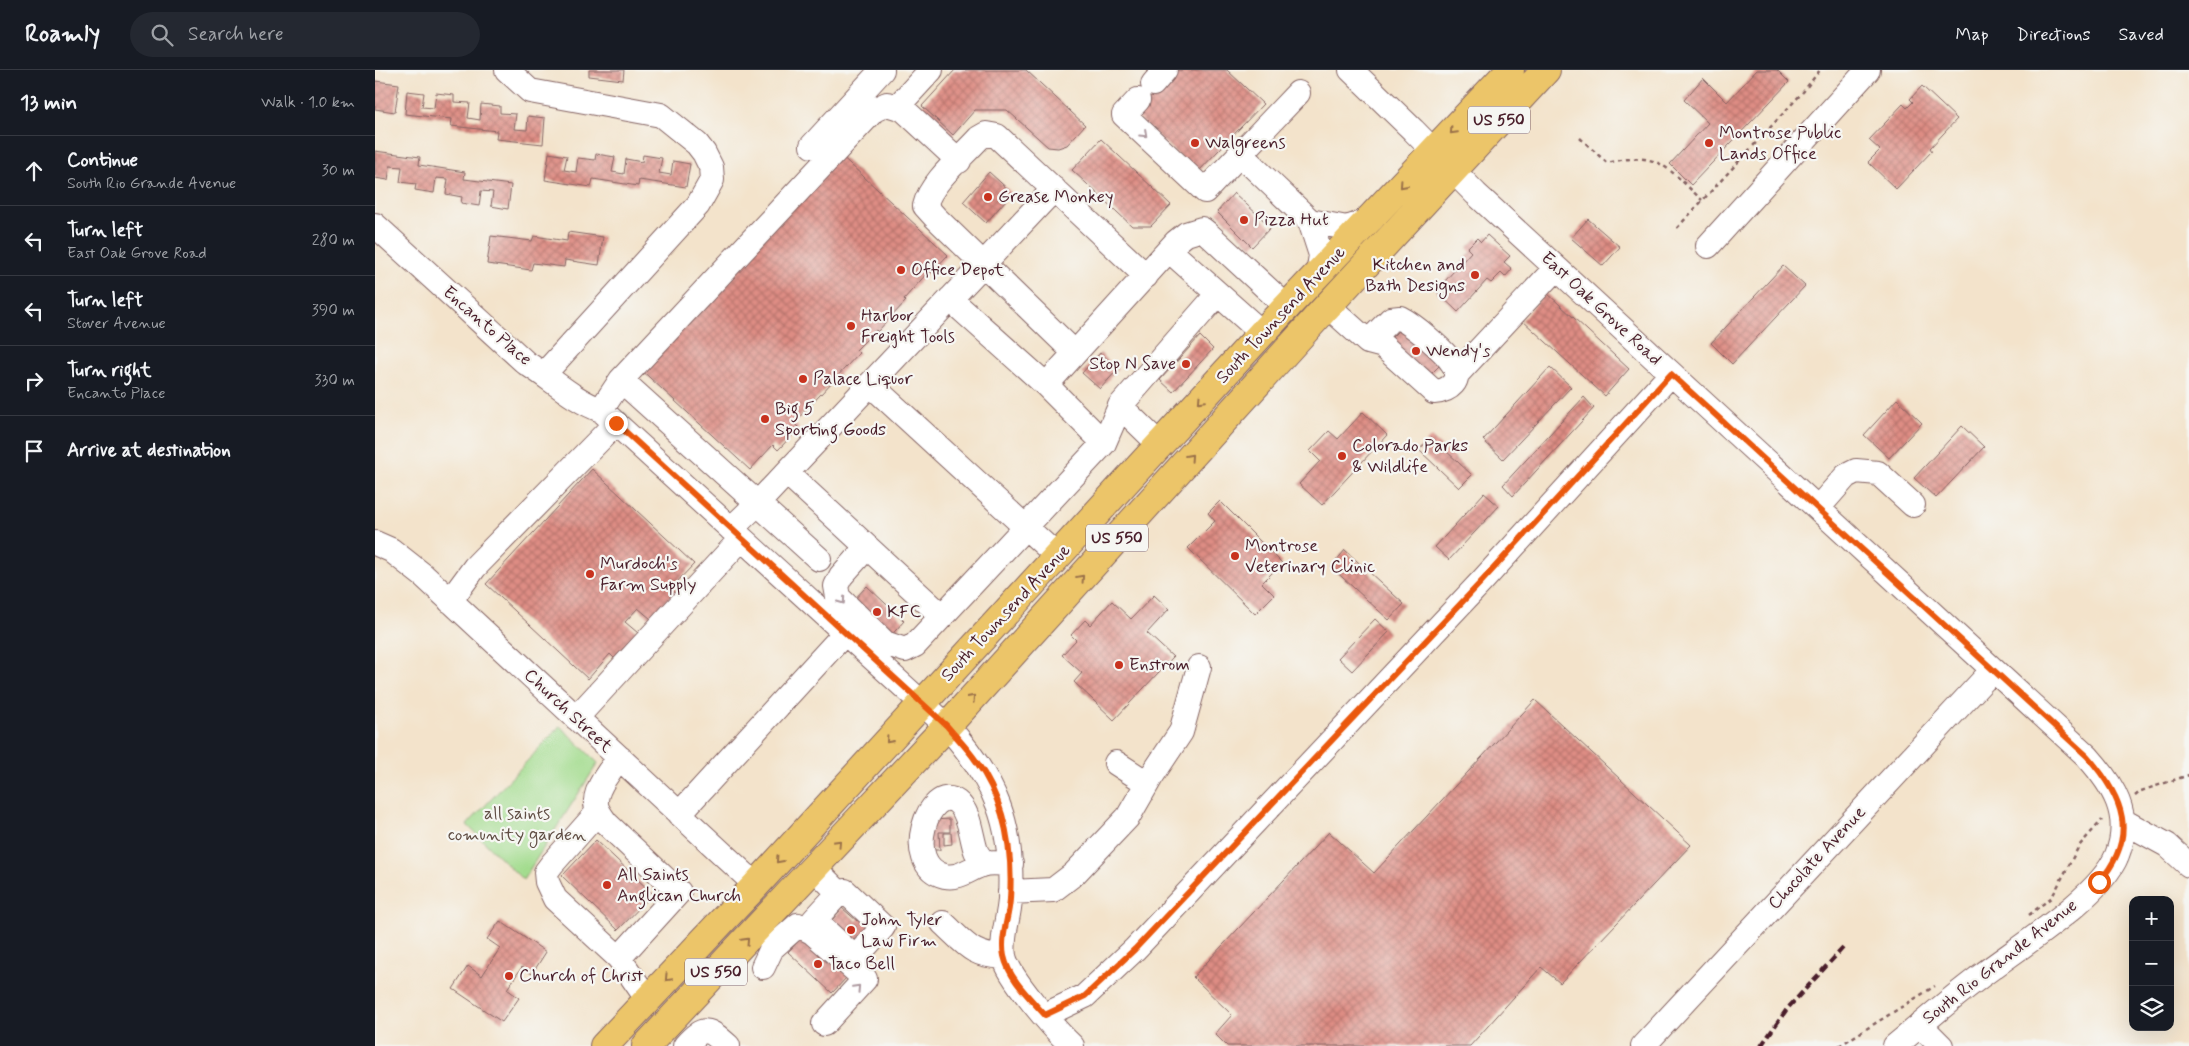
<!DOCTYPE html>
<meta charset="utf-8">
<style>
:root{--surface:#171b24;--page:#242831;--text:#f1f3f6;--muted:#9ea1a6;--line:#363941}
body{margin:0;font-family:Mynerve,sans-serif;background:var(--page);color:var(--text)}
.controls{position:absolute;right:15px;bottom:15px;display:grid;overflow:hidden;border-radius:10px;box-shadow:0 5px 20px #0002}
.controls button{width:45px;height:45px;display:grid;place-items:center;padding:0;border:0;border-bottom:1px solid var(--line);background:var(--surface);color:var(--text);font:25px sans-serif}
.stop{position:absolute;width:15px;height:15px;margin:-11px;border:4px solid #ea580c;border-radius:50%;background:#fff}
.stop.end{background:#ea580c;border-color:#fff;box-shadow:0 1px 5px #0008}
.list{margin:0;padding:0;list-style:none}
h2{display:flex;justify-content:space-between;align-items:center;height:65px;margin:0;padding:0 20px;font-size:21px}
h2 small{font-size:16px;font-weight:400;color:var(--muted)}
.list li{display:grid;grid-template-columns:32px 1fr auto;gap:15px;align-items:center;box-sizing:border-box;height:70px;padding:0 20px;border-top:1px solid var(--line)}
.list b{display:block;font-size:19px;white-space:nowrap}
.list p{margin:0;font-size:16px;white-space:nowrap;color:var(--muted)}
.list em{font-size:16px;font-style:normal;color:var(--muted)}
.icon{flex:none;width:28px;height:28px;fill:none;stroke:currentColor;stroke-width:2;stroke-linecap:round;stroke-linejoin:round}
.map{position:relative;flex:none;width:1814px;height:976px;overflow:hidden}
header{display:flex;align-items:center;gap:30px;box-sizing:border-box;height:70px;padding:0 25px;background:var(--surface);border-bottom:1px solid var(--line)}
header strong{font-size:24px}
nav{display:flex;gap:28px;margin-inline-start:auto;font-size:18px}
.search{width:350px;height:45px;background:var(--page);display:flex;align-items:center;gap:12px;box-sizing:border-box;padding:0 18px;border-radius:28px;color:var(--muted);font-size:19px}
main{display:flex}
aside{flex:1;background:var(--surface)}
.map>svg:first-child{display:block}
.garden{fill:#a3dc8e;stroke:#767e5c}
.building{fill:url(#building-cross-hatch)}
.lines{fill:none;stroke-linecap:round;stroke-linejoin:round}
.minor-casing{stroke:#856463;stroke-width:26}
.highway-casing{stroke:#856463;stroke-width:30}
.path{stroke:#856463;stroke-width:2.5;stroke-dasharray:4 4;stroke-linecap:butt}
.minor{stroke:#fff;stroke-width:24}
.highway{stroke:#ecc569;stroke-width:28}
.rail{stroke:#4a1f2b;stroke-width:4;stroke-dasharray:8 4;stroke-linecap:butt}
.oneway{stroke:#9b724a}
.oneway2{stroke:#ae9aa0}
.route{stroke:#ea580c;stroke-width:6}
.poi-dot{fill:#c8321e;stroke:#f6f6f2;stroke-width:2}
.labels{text-anchor:middle;dominant-baseline:central;stroke-width:4.5;stroke-linejoin:round;paint-order:stroke}
.shield{fill:#f6f6f2;stroke:#7e6067;stroke-width:1}
.shield-label{font-size:16px;font-weight:bold;fill:#4a1f2b}
.poi-label{font-size:18px;fill:#4a1f2b;stroke:#f6f6f2;text-anchor:start}
.street-label{font-size:18px;fill:#4a1f2b;stroke:#f6f6f2}
.park-label{font-size:18px;fill:#604e44;stroke:#f6f6f2}
</style>
<header>
<strong>Roamly</strong>
<div class="search"><svg class="icon" aria-label="search" viewBox="0 0 24 24"><circle cx="10" cy="10" r="6"/><path d="M15 15l6 6"/></svg>Search here</div>
<nav><a>Map</a><a>Directions</a><a>Saved</a></nav>
</header>
<main>
<aside>
<h2>13 min<small>Walk · 1.0 km</small></h2>
<ul class="list">
<li><svg class="icon" aria-label="ahead" viewBox="0 0 24 24"><path d="M12 20V5M6 11l6-6 6 6"/></svg><div><b>Continue</b><p>South Rio Grande Avenue</p></div><em>30 m</em></li>
<li><svg class="icon" aria-label="left" viewBox="0 0 24 24"><path d="M17 20v-9H6M10 6l-5 5 5 5"/></svg><div><b>Turn left</b><p>East Oak Grove Road</p></div><em>280 m</em></li>
<li><svg class="icon" aria-label="left" viewBox="0 0 24 24"><path d="M17 20v-9H6M10 6l-5 5 5 5"/></svg><div><b>Turn left</b><p>Stover Avenue</p></div><em>390 m</em></li>
<li><svg class="icon" aria-label="right" viewBox="0 0 24 24"><path d="M7 20v-9h11M14 6l5 5-5 5"/></svg><div><b>Turn right</b><p>Encanto Place</p></div><em>330 m</em></li>
<li><svg class="icon" aria-label="arrive" viewBox="0 0 24 24"><path d="M6 21V4h12l-3 4 3 4H6"/></svg><div><b>Arrive at destination</b></div></li>
</ul>
</aside>
<div class="map">
<svg width="1814" height="976" viewBox="0 0 1814 976">
<defs>
<pattern id="building-cross-hatch" width="8" height="8" patternUnits="userSpaceOnUse" patternTransform="scale(1.25)"><rect width="8" height="8" fill="#de8d84"/><path d="M0 0l8 8M0 8l8-8" fill="none" stroke="#b6736c"/></pattern>
</defs>
<rect width="100%" height="100%" fill="#f6f6f2"/>
<filter id="ink" filterUnits="userSpaceOnUse"><feTurbulence type="fractalNoise" baseFrequency=".02" numOctaves="2"/><feDisplacementMap in="SourceGraphic" scale="10" xChannelSelector="R" yChannelSelector="G"/><feConvolveMatrix kernelMatrix="1 2 1 2 8 2 1 2 1" color-interpolation-filters="sRGB"/></filter>
<filter id="wash" filterUnits="userSpaceOnUse"><feTurbulence type="fractalNoise" baseFrequency=".0096" numOctaves="4" result="noise"/><feDisplacementMap in="SourceGraphic" scale="20" xChannelSelector="R" yChannelSelector="G"/><feGaussianBlur stdDeviation="1.12" result="paint"/><feColorMatrix in="noise" values="0 0 0 0 0 0 0 0 0 0 0 0 0 0 0 0 0 1.4 0 .05"/><feComposite in="paint" operator="in"/></filter>
<g filter="url(#wash)">
<rect width="100%" height="100%" fill="#f3e3cb"/>
<path class="garden" d="M185 656 223 693 148 810 92 755Z"/>
<g id="blocks">
<path class="building" d="M214 0H249L248 10 214 6Z
M580 0H651L710 55 692 75 683 78 673 77 632 40H600L578 65 547 36Z
M799 0H852L888 34 822 103 758 43 761 29Z
M1382 0H1402L1414 12 1316 115 1295 94 1333 53 1309 30 1328 8 1352 32Z
M0 11 24 14 20 42 0 39Z
M1547 16 1582 49 1555 78 1557 81 1521 119 1493 92 1505 80 1494 70 1528 34 1532 38 1538 32 1535 29Z
M32 21 49 23 47 37 59 38 61 23 79 25V32L95 33 93 48 105 50 106 34 125 36V43L141 44 139 59 152 60 153 46 170 48 168 74 121 69 122 61 76 56 77 49 30 44Z
M726 69 796 135 776 156H757L697 100Z
M0 81 45 87 44 95 90 102 89 109 136 115 133 139 116 136 118 122 106 121 104 136 86 133 87 127 71 124 73 109 61 108 59 123 40 120 41 114 25 112 27 97 15 96 13 110 0 108Z
M461 81 573 185 556 203 554 201 529 229 531 231 502 262 501 260 481 280 484 283 419 353 424 358 403 380 398 375 375 400 262 296Z
M174 83 192 86 189 100 201 102 203 88 220 90 221 84 240 87 237 102 249 104 251 89 267 92 268 85 287 88 284 103 296 105 298 91 315 94 311 117 264 110 263 116 218 109 216 117 170 110Z
M614 102 637 123 611 153 588 132Z
M859 123 896 157 877 177 842 142Z
M1213 149 1245 177 1228 196 1196 168Z
M193 162 228 167 224 195 190 190 189 197 158 193 156 200 112 194 116 166 157 171 159 166 192 171Z
M1112 165 1135 186 1129 192 1137 199 1130 207 1126 203 1116 213 1112 210 1083 242 1061 221 1096 182 1092 178 1102 168 1106 172Z
M1408 196 1430 216 1357 294 1336 273Z
M1171 222 1254 299 1230 326 1147 250Z
M1029 255 1071 289 1054 306 1012 272Z
M825 266 838 279 798 322 785 310Z
M725 283 743 299 725 319 707 303Z
M1175 297 1196 317 1128 389 1108 370Z
M1209 327 1219 338 1138 426 1128 415Z
M1522 329 1547 353 1514 388 1489 365Z
M988 342 1012 365 947 435 924 414 945 391 935 381 954 361 963 369Z
M1587 356 1609 377 1561 428 1539 408Z
M1056 367 1097 405 1084 418 1044 380Z
M217 399 319 494 298 516 303 521 276 549 263 538 250 552 263 563 239 588 235 584 213 609 111 514Z
M1109 423 1124 436 1074 490 1060 477Z
M845 431 907 493 887 513 899 525 880 544 813 478 840 451 833 443Z
M970 480 1029 534 1014 550 956 497Z
M492 516 529 551 513 569 475 534Z
M779 525 794 539 772 563 798 587 739 650 699 612 707 603 687 585 701 570 696 565 710 550 715 555 737 531 756 549Z
M1000 549 1014 562 977 601 963 588Z
M1160 630 1316 775 1185 913 1166 897 1095 976H852L840 964 857 945 818 907 954 762 999 803Z
M575 749V762H564L565 780H555L541 751Z
M569 763H576L577 774 569 775Z
M221 770 278 824 243 860 187 806Z
M467 838 482 851 487 845 499 856 479 877 453 855Z
M125 851 171 882 157 904 147 897 132 919 144 928 127 952 78 919 93 896 107 906 125 878 112 869Z
M429 865 473 906 457 923 413 882Z"/>
</g>
</g>
<g filter="url(#ink)">
<use href="#blocks" fill-opacity="0" stroke="#856463" stroke-width="1"/>
<g class="lines">
<g class="minor-casing">
<path id="minor" d="M132 0 155 21 286 45 322 74 329 83 336 97 337 110 323 135 169 304
M976 0 1038 60 1101 124 1712 686C1738 715 1758 745 1742 785 1726 827 1639 880 1602 909 1574 930 1547 954 1520 976
M778 14 790 0
M923 23 865 84 935 151 946 185 943 205
M763 30 749 45 830 121 865 84
M522 37 556 0
M437 76 507 0
M935 151 972 158 997 149
M0 155 151 293C176 308 198 330 226 340L572 656C621 711 639 755 635 829 634 848 626 867 629 886 633 907 680 960 697 976
M1333 176 1493 0
M794 180 887 263
M575 229 671 315 729 373
M953 236 993 272
M1025 248C1039 255 1070 281 1078 294 1088 311 1074 321 1059 322L1008 276 993 272 1016 249Z
M700 283 560 147 550 136C555 113 588 86 604 68L611 64 622 66 771 206
M1081 305 1181 198
M246 310 444 489
M495 314 682 486
M671 315 801 172 811 164 827 159 832 163 913 238
M745 336 785 375
M226 340 246 310 499 40 512 34 528 39 584 91
M412 403 567 546
M1443 438 1471 406 1481 401 1503 403 1538 435
M356 459 383 433 679 119
M0 473 16 480 49 506 381 815
M491 478 466 506 461 516 463 527 510 573 530 580 540 575 729 373 745 336 842 225
M75 531 100 497 241 353
M201 648 366 469
M245 688C236 698 221 718 221 731 220 739 227 747 231 753L304 822 244 888 273 930
M741 693 772 713
M223 742 177 794 171 802 172 812 180 829 244 888
M304 744 469 564
M1748 751 1792 775 1814 795
M610 793C607 790 603 786 601 781 596 767 595 742 582 732 554 711 525 796 570 806 586 809 596 797 610 794 617 792 628 794 636 794
M439 798 464 823 470 821 508 857 480 888 439 850 464 823
M635 822 678 820 699 804 753 747 776 707 806 662 824 597
M568 853C589 872 598 888 629 886
M388 897 397 878 423 855 437 862 490 909 449 954
M670 945 710 926 760 879 1108 510 1296 304
M1545 955 1566 976
M310 976C329 955 333 958 353 976
M1268 976 1617 601"/>
</g>
<g class="highway-casing">
<path id="highway" d="M229 976 381 815 887 263 1135 0
M271 976 572 656 947 242 1171 0"/>
</g>
<path class="path" d="M1205 68 1232 93C1284 80 1291 97 1327 130
M1302 158 1428 22 1445 0
M1760 726 1766 721 1814 705
M1654 845 1677 827 1704 776 1727 750
M1464 976 1560 916"/>
<use href="#minor" class="minor"/>
<use href="#highway" class="highway"/>
<path class="rail" d="M1386 976 1412 939 1468 878"/>
</g>
<defs><path id="oneway-chevron" d="M-2-3.5L2.5 0L-2 3.5" fill="none" stroke-width="1.6" stroke-linecap="round" stroke-linejoin="round" transform="scale(1.25)"/></defs>
<g class="oneway">
<use href="#oneway-chevron" transform="translate(1078 61) rotate(133)"/>
<use href="#oneway-chevron" transform="translate(1028 115) rotate(132)"/>
<use href="#oneway-chevron" transform="translate(826 330) rotate(133)"/>
<use href="#oneway-chevron" transform="translate(815 387) rotate(-48)"/>
<use href="#oneway-chevron" transform="translate(706 508) rotate(-48)"/>
<use href="#oneway-chevron" transform="translate(597 628) rotate(-48)"/>
<use href="#oneway-chevron" transform="translate(514 670) rotate(132)"/>
<use href="#oneway-chevron" transform="translate(463 773) rotate(-47)"/>
<use href="#oneway-chevron" transform="translate(404 790) rotate(132)"/>
<use href="#oneway-chevron" transform="translate(371 871) rotate(-47)"/>
<use href="#oneway-chevron" transform="translate(293 908) rotate(133)"/>
</g>
<g class="oneway2">
<use href="#oneway-chevron" transform="translate(769 64) rotate(43)"/>
<use href="#oneway-chevron" transform="translate(467 531) rotate(55)"/>
<use href="#oneway-chevron" transform="translate(482 918) rotate(-47)"/>
</g>
</g>
<g class="lines" filter="url(#ink)">
<path class="route" d="M241 353 572 656C582 668 593 679 601 691 630 731 638 781 635 829 634 848 625 867 629 886 634 909 655 928 670 945L710 926 760 879 1108 510 1296 304 1712 686C1749 728 1764 766 1724 812"/>
</g>
<g class="poi-dot">
<circle cx="820" cy="73" r="5"/>
<circle cx="1334" cy="73" r="5"/>
<circle cx="613" cy="127" r="5"/>
<circle cx="869" cy="150" r="5"/>
<circle cx="526" cy="200" r="5"/>
<circle cx="1100" cy="205" r="5"/>
<circle cx="476" cy="256" r="5"/>
<circle cx="1041" cy="281" r="5"/>
<circle cx="811" cy="294" r="5"/>
<circle cx="428" cy="309" r="5"/>
<circle cx="390" cy="349" r="5"/>
<circle cx="967" cy="386" r="5"/>
<circle cx="860" cy="486" r="5"/>
<circle cx="215" cy="504" r="5"/>
<circle cx="502" cy="542" r="5"/>
<circle cx="744" cy="595" r="5"/>
<circle cx="232" cy="815" r="5"/>
<circle cx="476" cy="860" r="5"/>
<circle cx="443" cy="894" r="5"/>
<circle cx="134" cy="906" r="5"/>
</g>
<g class="labels">
<g class="shield">
<rect x="1093" y="36.5" width="62" height="27" rx="4"/>
<rect x="711" y="454.5" width="62" height="27" rx="4"/>
<rect x="310" y="888.5" width="62" height="27" rx="4"/>
</g>
<g class="shield-label">
<text x="1124" y="50">US 550</text>
<text x="742" y="468">US 550</text>
<text x="341" y="902">US 550</text>
</g>
<g class="poi-label">
<text x="1344" y="63">Montrose Public<tspan x="1344" dy="21">Lands Office</tspan></text>
<text x="830" y="73">Walgreens</text>
<text x="623" y="127">Grease Monkey</text>
<text x="879" y="150">Pizza Hut</text>
<text x="1090" y="195" text-anchor="end">Kitchen and<tspan x="1090" dy="21">Bath Designs</tspan></text>
<text x="536" y="200">Office Depot</text>
<text x="486" y="246">Harbor<tspan x="486" dy="21">Freight Tools</tspan></text>
<text x="1051" y="281">Wendy's</text>
<text x="801" y="294" text-anchor="end">Stop N Save</text>
<text x="438" y="309">Palace Liquor</text>
<text x="400" y="339">Big 5<tspan x="400" dy="21">Sporting Goods</tspan></text>
<text x="977" y="376">Colorado Parks<tspan x="977" dy="21">&amp; Wildlife</tspan></text>
<text x="870" y="476">Montrose<tspan x="870" dy="21">Veterinary Clinic</tspan></text>
<text x="225" y="494">Murdoch's<tspan x="225" dy="21">Farm Supply</tspan></text>
<text x="512" y="542">KFC</text>
<text x="754" y="595">Enstrom</text>
<text x="242" y="805">All Saints<tspan x="242" dy="21">Anglican Church</tspan></text>
<text x="486" y="850">John Tyler<tspan x="486" dy="21">Law Firm</tspan></text>
<text x="453" y="894">Taco Bell</text>
<text x="144" y="906">Church of Christ</text>
</g>
<g class="street-label">
<text transform="translate(1226 239) rotate(43)">East Oak Grove Road</text>
<text transform="translate(906 245) rotate(-47)">South Townsend Avenue</text>
<text transform="translate(112 256) rotate(41)">Encanto Place</text>
<text transform="translate(631 543) rotate(-47)">South Townsend Avenue</text>
<text transform="translate(193 641) rotate(43)">Church Street</text>
<text transform="translate(1442 788) rotate(-47)">Chocolate Avenue</text>
<text transform="translate(1625 892) rotate(-38)">South Rio Grande Avenue</text>
</g>
<g class="park-label">
<text x="142" y="744">all saints<tspan x="142" dy="21">comunity garden</tspan></text>
</g>
</g>
</svg>
<div class="controls">
<button>+</button>
<button>−</button>
<button><svg class="icon" aria-label="layers" viewBox="0 0 24 24"><path d="M12 4l9 5-9 5-9-5zM3 14l9 5 9-5"/></svg></button>
</div>
<div class="stop" style="left:1724px;top:812px"></div>
<div class="stop end" style="left:241px;top:353px"></div>
</div>
</main>
